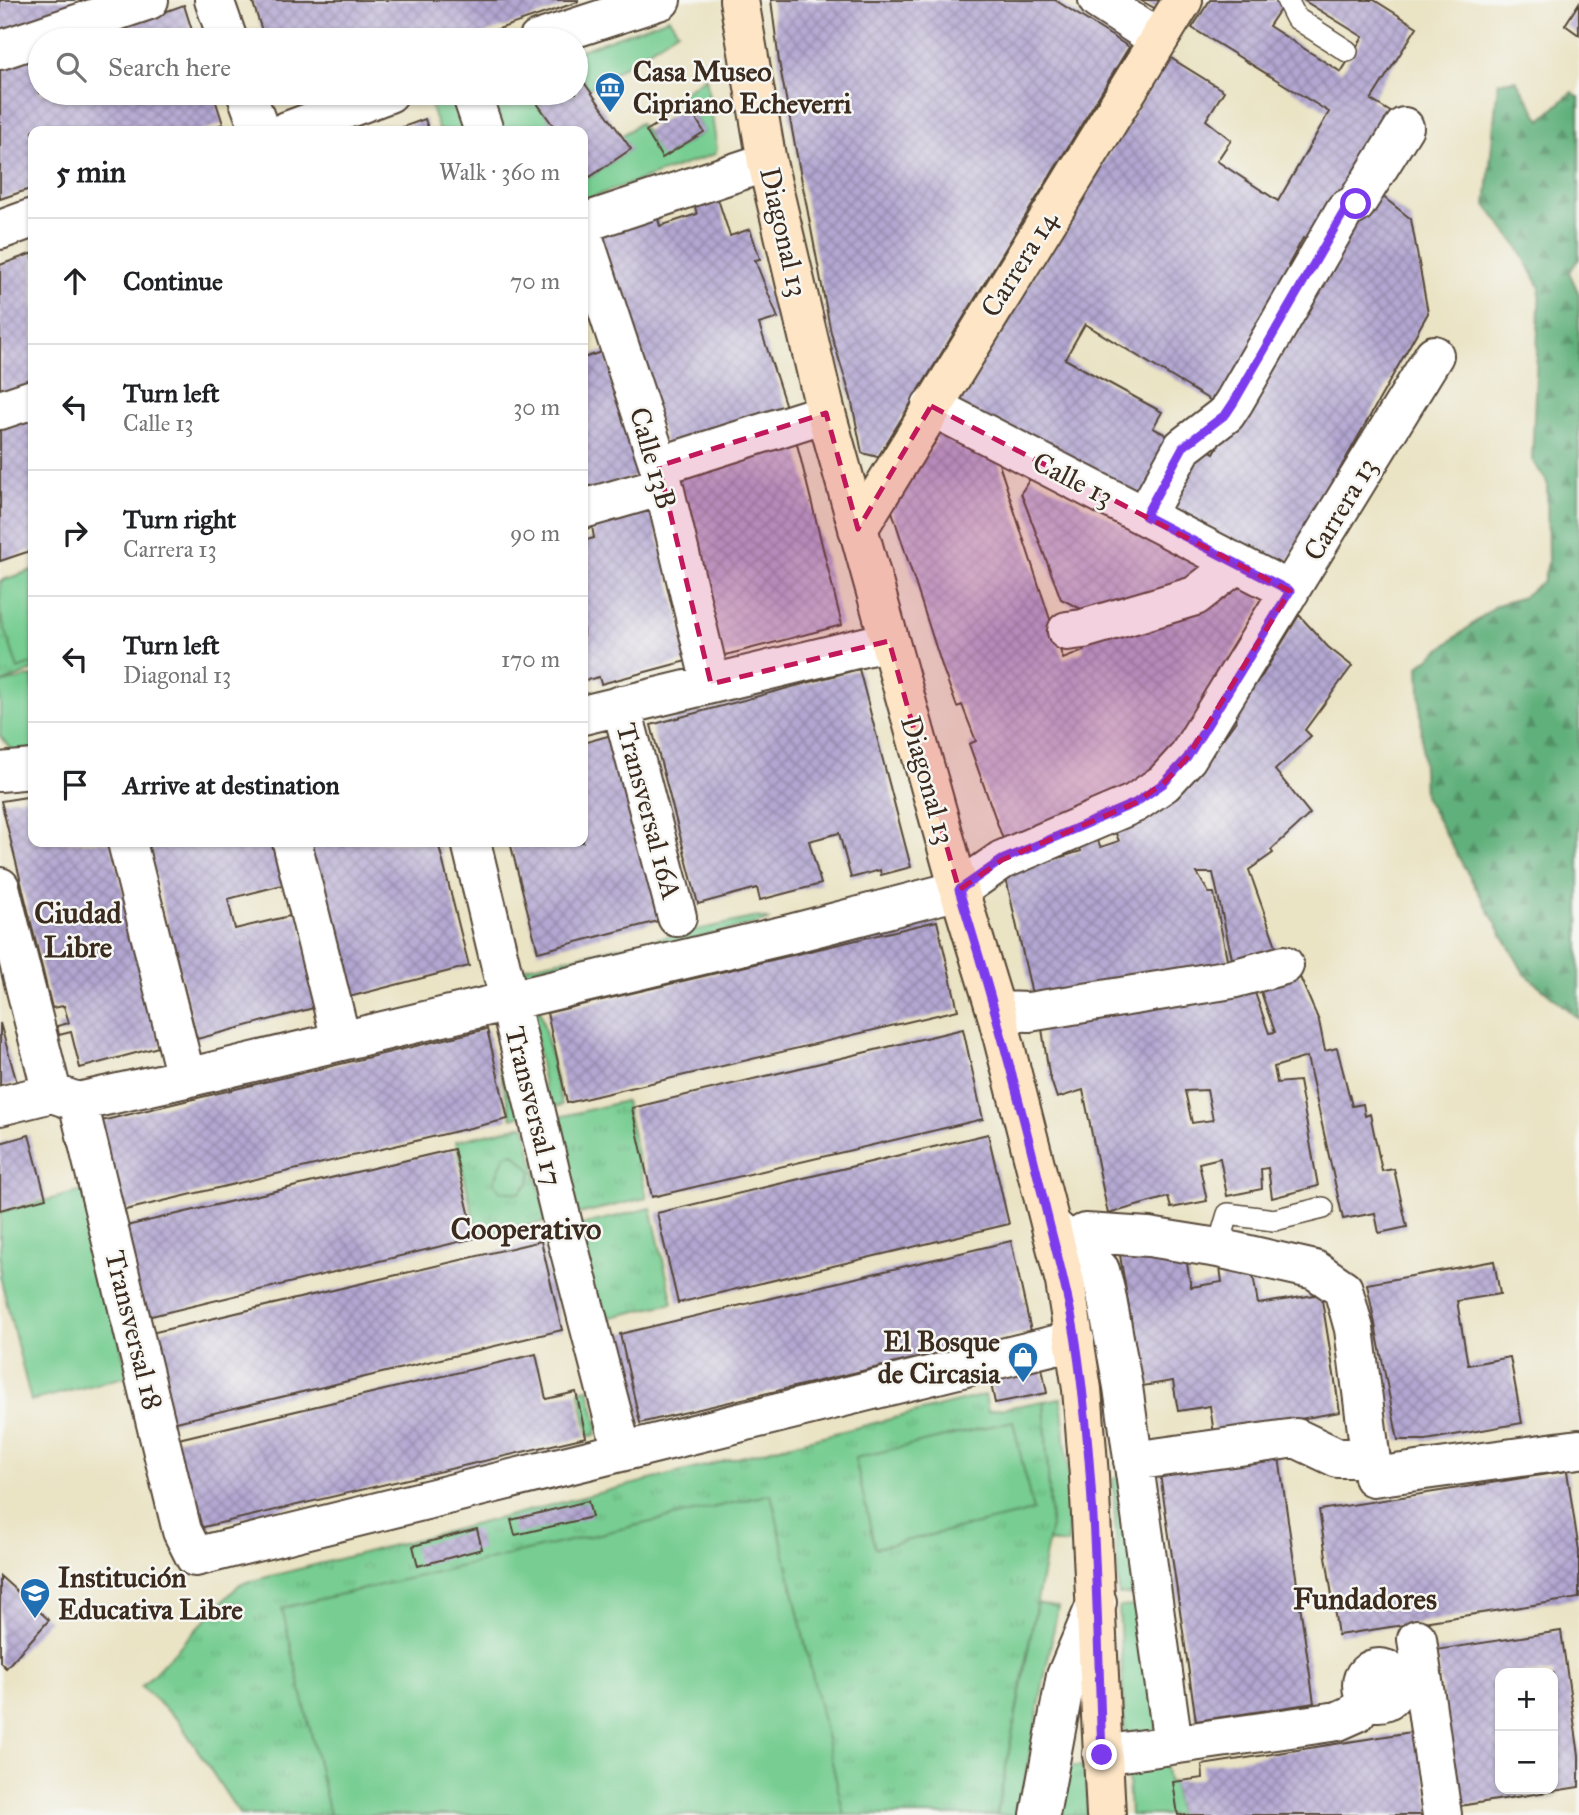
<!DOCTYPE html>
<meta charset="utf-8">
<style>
:root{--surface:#fff;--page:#f6f6f6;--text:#202124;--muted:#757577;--line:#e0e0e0}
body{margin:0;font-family:"IM FELL Great Primer",serif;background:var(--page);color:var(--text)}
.controls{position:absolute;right:21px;bottom:21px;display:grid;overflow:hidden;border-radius:14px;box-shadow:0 2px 5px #0004}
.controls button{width:63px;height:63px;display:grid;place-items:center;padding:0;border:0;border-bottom:2px solid var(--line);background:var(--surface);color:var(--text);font:35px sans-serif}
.stop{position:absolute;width:21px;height:21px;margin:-16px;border:5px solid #7c3aed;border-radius:50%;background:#fff}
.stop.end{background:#7c3aed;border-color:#fff;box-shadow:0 2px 7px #0008}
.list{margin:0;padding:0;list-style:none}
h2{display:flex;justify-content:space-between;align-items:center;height:91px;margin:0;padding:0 28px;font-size:30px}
h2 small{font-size:23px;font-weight:400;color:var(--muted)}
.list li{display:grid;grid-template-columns:46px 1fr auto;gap:21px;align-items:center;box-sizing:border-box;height:126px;padding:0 28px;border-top:2px solid var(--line)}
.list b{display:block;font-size:26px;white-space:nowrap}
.list p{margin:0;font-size:23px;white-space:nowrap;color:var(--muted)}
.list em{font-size:23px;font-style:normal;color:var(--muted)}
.icon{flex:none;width:38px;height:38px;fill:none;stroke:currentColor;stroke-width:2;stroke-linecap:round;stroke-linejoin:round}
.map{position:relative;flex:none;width:1579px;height:1815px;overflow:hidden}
.search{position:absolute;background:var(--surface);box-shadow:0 2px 5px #0004;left:28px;top:28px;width:560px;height:77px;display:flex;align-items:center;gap:18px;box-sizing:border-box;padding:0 24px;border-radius:38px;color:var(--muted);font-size:26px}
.panel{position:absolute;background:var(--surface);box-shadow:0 2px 5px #0004;left:28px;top:126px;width:560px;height:721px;border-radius:14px}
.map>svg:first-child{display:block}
.grass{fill:url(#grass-tufts);stroke:#597c58;stroke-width:2}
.forest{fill:url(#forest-firs);stroke:#4e6d4d;stroke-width:2}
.garden{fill:#77cd92;stroke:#597c58;stroke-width:2}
.building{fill:url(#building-cross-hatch);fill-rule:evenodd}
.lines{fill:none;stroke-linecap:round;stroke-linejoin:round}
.lane-casing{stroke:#554637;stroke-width:24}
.street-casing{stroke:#554637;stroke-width:42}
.secondary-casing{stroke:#554637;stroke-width:42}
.lane{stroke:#fff;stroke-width:21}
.street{stroke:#fff;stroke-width:38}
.secondary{stroke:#fde5c5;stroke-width:38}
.route{stroke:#7c3aed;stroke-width:9}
.marked{fill:#c2185b;fill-opacity:0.2;stroke:#c2185b;stroke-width:5;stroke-dasharray:14 9;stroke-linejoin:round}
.labels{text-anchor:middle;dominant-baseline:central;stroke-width:5;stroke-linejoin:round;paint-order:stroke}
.poi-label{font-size:28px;font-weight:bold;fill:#3b2a1e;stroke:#f6f6f2;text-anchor:start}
.street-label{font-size:28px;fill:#3b2a1e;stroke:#f6f6f2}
.neighbourhood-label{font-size:30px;font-weight:bold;fill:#3b2a1e;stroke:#f6f6f2}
</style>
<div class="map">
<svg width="1579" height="1815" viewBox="0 0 1579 1815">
<defs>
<pattern id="grass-tufts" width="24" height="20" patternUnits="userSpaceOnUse" patternTransform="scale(1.75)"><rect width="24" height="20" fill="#77cd92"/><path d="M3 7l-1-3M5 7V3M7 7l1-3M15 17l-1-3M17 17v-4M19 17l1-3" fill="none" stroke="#68b07d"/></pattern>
<pattern id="forest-firs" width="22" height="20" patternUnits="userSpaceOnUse" patternTransform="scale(1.75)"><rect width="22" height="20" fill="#61b07c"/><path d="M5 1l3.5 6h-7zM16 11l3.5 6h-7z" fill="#518f65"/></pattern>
<pattern id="building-cross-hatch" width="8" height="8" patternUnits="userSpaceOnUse" patternTransform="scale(1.75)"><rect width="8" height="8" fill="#b3a7d2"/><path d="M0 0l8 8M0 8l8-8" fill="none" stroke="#9388aa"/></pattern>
</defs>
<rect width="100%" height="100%" fill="#f6f6f2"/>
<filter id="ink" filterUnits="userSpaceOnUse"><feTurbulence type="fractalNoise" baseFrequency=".0143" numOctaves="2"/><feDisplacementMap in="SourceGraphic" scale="14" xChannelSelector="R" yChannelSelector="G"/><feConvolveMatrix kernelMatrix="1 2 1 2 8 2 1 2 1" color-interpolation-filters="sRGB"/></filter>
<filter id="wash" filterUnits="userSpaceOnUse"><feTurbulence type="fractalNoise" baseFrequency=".00686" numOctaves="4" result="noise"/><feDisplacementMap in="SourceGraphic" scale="28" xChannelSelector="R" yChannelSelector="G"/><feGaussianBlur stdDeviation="1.57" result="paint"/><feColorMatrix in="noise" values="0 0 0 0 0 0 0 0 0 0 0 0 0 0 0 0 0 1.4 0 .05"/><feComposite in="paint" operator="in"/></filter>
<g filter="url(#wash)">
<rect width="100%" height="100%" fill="#eae3c4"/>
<path class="grass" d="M431 93H455L468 131H439L427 94Z
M33 570V670L0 684V581Z
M625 1101 647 1198 574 1215 551 1119Z
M525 1125 547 1221 478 1237 456 1141Z
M651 1208 673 1303 607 1318 605 1310 597 1312 577 1226Z
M985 1395 988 1411 1044 1401 1051 1526 997 1815H240L178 1720 141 1687 240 1584Z
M1067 1766H1086L1088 1815H1058Z"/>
<path class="forest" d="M1516 80 1541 120 1572 92 1579 97V259L1569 272 1579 294V1019L1524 973 1424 796 1419 666 1497 605 1523 597 1543 581 1548 563 1547 482 1532 460 1540 287 1518 247 1486 205 1498 82Z"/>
<path class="garden" d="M669 18 678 31 589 89 576 71V52Z
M706 77 717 149 715 154 583 200V167L590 177 630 149 621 136 640 123 663 158 704 132 681 94Z
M495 93H543L535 99 557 131H504L494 103Z
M33 570V663L18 669 0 613V582Z
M33 676V750L14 753 0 736V684Z
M757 917 770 920 527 979 520 978 517 969Z
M540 1009 562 1105 548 1109 532 1016Z
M507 1056 522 1115 512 1118 497 1059Z
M514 1153 532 1171 529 1183 519 1193 501 1191 494 1182 505 1155Z
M83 1191 128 1376 31 1401 0 1276V1212Z
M589 1389 598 1427 595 1435 589 1436 579 1391Z
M1061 1398 1069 1477 1068 1544 1048 1542 1051 1526 1044 1401Z
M1013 1421 1033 1511 875 1548 855 1458Z
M1122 1476 1138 1594 1119 1595 1113 1478Z
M771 1494 844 1815H330L282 1608Z
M1037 1603 1058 1607 1018 1815H997Z
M1138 1606 1159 1721 1151 1738 1130 1739 1125 1732 1119 1607Z
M1165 1762 1168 1782H1173L1178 1815H1130L1128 1775 1131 1768Z"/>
<g id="blocks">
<path class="building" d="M0 0H103L0 35Z
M252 0H578V2L466 40H265Z
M771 0H1055L1129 47 878 457 862 453 851 398 831 333 779 62Z
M1140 0H1162L1156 9Z
M1210 0H1276L1283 5 1269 26 1341 72 1363 37 1303 0H1374L1417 27 1371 100 1402 119 1315 244 1303 238 1288 266 1299 273 1218 405 1085 324 1065 359 1162 412 1153 428 1176 440 1144 497 952 406 1169 57 1224 91 1206 120 1231 140 1217 161 1278 201 1329 112 1192 28Z
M1579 3V35L1565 25Z
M184 5 195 40H81L125 26Z
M40 54V93H213L223 124 200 131H33V188L0 199V68Z
M576 71 631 149 590 177 583 167V131H557L534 99 543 93H576Z
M282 93H310L285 101Z
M688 105 704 132 662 158 646 131Z
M425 119 429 131H392Z
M1372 188 1411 219 1428 313 1282 572 1163 504 1197 443 1214 453 1342 229Z
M715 190 730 236 750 229 760 259 755 260 778 318 759 324 788 413 669 453 596 229 655 208 660 226 697 214 692 197Z
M33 253V385L0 396V265Z
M605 351 644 473 583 494V358Z
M33 418V550L0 561V429Z
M950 427 998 461 1063 659 1084 651 1081 641 1244 584 1264 601 1160 774 1005 845 969 744 976 741 962 705 957 707 943 669 890 505 937 440 934 436Z
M796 440 842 625 718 657 671 472Z
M1031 477 1208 570 1093 615 1061 599 1021 493Z
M651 510 690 660 601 684 599 677 583 681V541L594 538 592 526Z
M1299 615 1328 647 1352 666 1305 730 1311 736 1275 770 1310 814 1271 850 1273 853 1249 870 1281 960 1233 963 1213 873H1197L1209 893H1214L1228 964 1034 1003 1005 874 1081 851 1079 845 1095 837 1101 847 1119 841 1114 829 1205 763 1236 721V712L1250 692 1249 690 1262 676Z
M859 669 911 867 881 875 880 870 851 878 839 833 809 841 821 884 760 900 757 888 698 904 651 725Z
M615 734 662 920 538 952 510 842H583V743Z
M33 796V842H111L162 1046 80 1068 71 1032 59 1035 57 1026 69 1023 64 1006 52 1008 1 801Z
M147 842H280L290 883 228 899 235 929 298 914 321 1006 197 1039Z
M306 842H438L469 966 345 998Z
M937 921 958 1010 567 1103 547 1013Z
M1296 968 1319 1021 1325 1051 1337 1048 1352 1106 1363 1104 1365 1116 1370 1114 1382 1171 1394 1169 1407 1227 1379 1233 1375 1213 1343 1219 1307 1057 1274 1067 1277 1083 1299 1081 1318 1186 1272 1198 1268 1168 1261 1169 1262 1189 1227 1196 1220 1158 1199 1163 1207 1201 1171 1208 1168 1197 1108 1214 1083 1090 1057 1098 1049 1074 1040 1016 1252 984 1269 1033 1275 1032 1258 983ZM1207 1090 1213 1120 1192 1123 1185 1091Z
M0 1023 17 1083 0 1087Z
M487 1029 508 1119 117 1212 97 1122Z
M963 1029 983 1119 652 1197 632 1108Z
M988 1134 1009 1224 678 1303 657 1213Z
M29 1135 46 1198 0 1210V1143Z
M454 1149 475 1238 143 1318 122 1227Z
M541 1241 562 1330 168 1424 147 1334Z
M1011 1241 1031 1331 640 1423 620 1334Z
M1153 1249 1154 1257 1185 1252 1191 1287 1222 1282 1219 1260 1252 1269 1258 1304 1321 1294 1340 1412 1214 1434 1210 1406 1178 1411 1173 1381 1142 1386 1120 1255Z
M1494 1261 1500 1294 1457 1301 1468 1365 1510 1357 1522 1423 1426 1440H1398L1367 1284Z
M536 1354 546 1399 576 1392 586 1437 195 1529 174 1440Z
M1042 1368 1047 1393 995 1403 990 1379Z
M1278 1450 1314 1703 1196 1721 1159 1467Z
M1567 1471 1579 1551V1598L1338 1635 1319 1510Z
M588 1501 592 1517 515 1535 511 1520Z
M477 1529 482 1549 418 1566 413 1546Z
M0 1576 49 1620 6 1668 0 1662Z
M1561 1631 1579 1755V1787L1459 1806 1436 1650ZM1500 1673H1553V1789H1500Z
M1418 1731 1431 1815H1178L1173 1782 1203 1778 1202 1765Z"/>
</g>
</g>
<g filter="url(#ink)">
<use href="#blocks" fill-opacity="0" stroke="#554637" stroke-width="2"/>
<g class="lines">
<g class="lane-casing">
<path id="lane" d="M1287 0 1296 18 1347 51
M1218 1248 1228 1214 1274 1220 1323 1208"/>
</g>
<g class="street-casing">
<path id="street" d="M214 0 228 40
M1098 0 1158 39
M538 40 661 0
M0 50 149 0
M246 93 260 131
M471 93 484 131
M287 131 389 93
M583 223 767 162
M0 230 33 218
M583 236 659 466 711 684
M931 406 1290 591
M0 410 33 399
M659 466 826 413
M583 509 663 486
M1145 516 1183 447 1226 414 1234 402 1345 210 1356 204 1404 127
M1067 631 1083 629 1195 596 1236 564
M621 705 677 917
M583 715 889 641
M0 772 33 769
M127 842 186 1078
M292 842 341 1040
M471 842 563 1225 622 1451
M0 887 52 1093
M996 1011 1029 1012 1232 979 1284 965
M78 1102 182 1531 195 1557 1075 1340
M0 1106 52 1093 78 1102 186 1078 790 934 959 890 1002 860 1135 803 1164 783 1187 758 1434 355
M1053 1227 1100 1270 1106 1294 1123 1387 1173 1744
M1072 1241 1085 1233 1149 1237 1218 1248 1315 1270 1343 1289 1354 1329 1373 1477 1579 1449
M1133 1461 1296 1438 1338 1458H1370
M1417 1639 1442 1815
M1362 1685a17 17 0 1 1 34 0a17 17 0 1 1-34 0Z
M1102 1755 1338 1721 1356 1713 1367 1697
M1040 1815 1066 1676 1097 1602"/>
</g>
<g class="secondary-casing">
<path id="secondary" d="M739 0 767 162 826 413 959 890 996 1011 1065 1282 1082 1389 1089 1476 1106 1815
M858 529 1183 0"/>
</g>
<use href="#lane" class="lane"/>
<use href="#street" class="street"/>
<use href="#secondary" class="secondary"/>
</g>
</g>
<g class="lines" filter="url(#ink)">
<path class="route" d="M1102 1755C1097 1618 1096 1478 1076 1342 1069 1294 1055 1249 1044 1202 1019 1097 991 993 959 890L1002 860 1135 803 1164 783 1187 758 1290 591 1145 516 1183 447 1226 414 1234 402 1345 210 1356 204"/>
</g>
<path class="marked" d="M931 406 1290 591 1187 758 1164 783 1135 803 1002 860 959 890 889 641 711 684 659 466 826 413 858 529Z"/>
<defs>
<g id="museum-pin" transform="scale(1.575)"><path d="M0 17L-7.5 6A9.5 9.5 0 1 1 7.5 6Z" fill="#1f6fb2" stroke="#f6f6f2"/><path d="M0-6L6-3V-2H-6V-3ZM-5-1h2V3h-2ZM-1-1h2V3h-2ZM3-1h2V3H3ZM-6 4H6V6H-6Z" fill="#fff"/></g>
<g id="shop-pin" transform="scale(1.575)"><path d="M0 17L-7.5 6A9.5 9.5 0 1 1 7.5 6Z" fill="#1f6fb2" stroke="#f6f6f2"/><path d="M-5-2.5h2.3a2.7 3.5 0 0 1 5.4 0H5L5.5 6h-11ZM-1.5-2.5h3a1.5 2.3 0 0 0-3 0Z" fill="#fff"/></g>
<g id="university-pin" transform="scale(1.575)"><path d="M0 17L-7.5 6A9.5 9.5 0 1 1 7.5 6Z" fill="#1f6fb2" stroke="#f6f6f2"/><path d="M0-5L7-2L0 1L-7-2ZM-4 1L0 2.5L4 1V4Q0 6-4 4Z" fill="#fff"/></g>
</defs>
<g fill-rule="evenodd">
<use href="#museum-pin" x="610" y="87"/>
<use href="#shop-pin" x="1023" y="1357"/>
<use href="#university-pin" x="35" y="1593"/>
</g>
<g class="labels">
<g class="poi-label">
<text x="633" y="71">Casa Museo<tspan x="633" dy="32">Cipriano Echeverri</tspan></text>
<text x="1000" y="1341" text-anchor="end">El Bosque<tspan x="1000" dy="32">de Circasia</tspan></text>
<text x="58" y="1577">Institución<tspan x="58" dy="32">Educativa Libre</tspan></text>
</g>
<g class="street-label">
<text transform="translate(784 232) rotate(77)">Diagonal 13</text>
<text transform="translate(1019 264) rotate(-58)">Carrera 14</text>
<text transform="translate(653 458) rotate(74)">Calle 13B</text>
<text transform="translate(1073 479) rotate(27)">Calle 13</text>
<text transform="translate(1340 509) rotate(-59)">Carrera 13</text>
<text transform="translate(928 780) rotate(74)">Diagonal 13</text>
<text transform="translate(649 811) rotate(75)">Transversal 16A</text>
<text transform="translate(534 1106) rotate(76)">Transversal 17</text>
<text transform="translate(134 1330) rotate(76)">Transversal 18</text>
</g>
<g class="neighbourhood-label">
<text x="78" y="913">Ciudad<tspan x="78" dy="34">Libre</tspan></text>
<text x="526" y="1229">Cooperativo</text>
<text x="1365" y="1599">Fundadores</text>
</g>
</g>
</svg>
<div class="controls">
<button>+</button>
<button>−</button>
</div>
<div class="stop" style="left:1356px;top:204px"></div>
<div class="stop end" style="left:1102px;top:1755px"></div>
<div class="search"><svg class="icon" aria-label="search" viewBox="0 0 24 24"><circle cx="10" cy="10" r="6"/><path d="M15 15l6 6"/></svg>Search here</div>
<section class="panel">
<h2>5 min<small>Walk · 360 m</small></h2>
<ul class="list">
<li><svg class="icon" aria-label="ahead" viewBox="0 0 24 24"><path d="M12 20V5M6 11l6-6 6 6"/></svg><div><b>Continue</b></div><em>70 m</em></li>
<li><svg class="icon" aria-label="left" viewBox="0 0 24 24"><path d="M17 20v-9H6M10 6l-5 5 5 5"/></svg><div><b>Turn left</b><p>Calle 13</p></div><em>30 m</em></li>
<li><svg class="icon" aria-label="right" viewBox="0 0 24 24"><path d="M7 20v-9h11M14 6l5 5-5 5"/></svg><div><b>Turn right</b><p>Carrera 13</p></div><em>90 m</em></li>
<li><svg class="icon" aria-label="left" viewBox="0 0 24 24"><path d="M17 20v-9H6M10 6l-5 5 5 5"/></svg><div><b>Turn left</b><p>Diagonal 13</p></div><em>170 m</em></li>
<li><svg class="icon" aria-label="arrive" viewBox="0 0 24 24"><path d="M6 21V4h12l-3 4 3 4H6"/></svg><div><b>Arrive at destination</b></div></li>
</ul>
</section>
</div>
